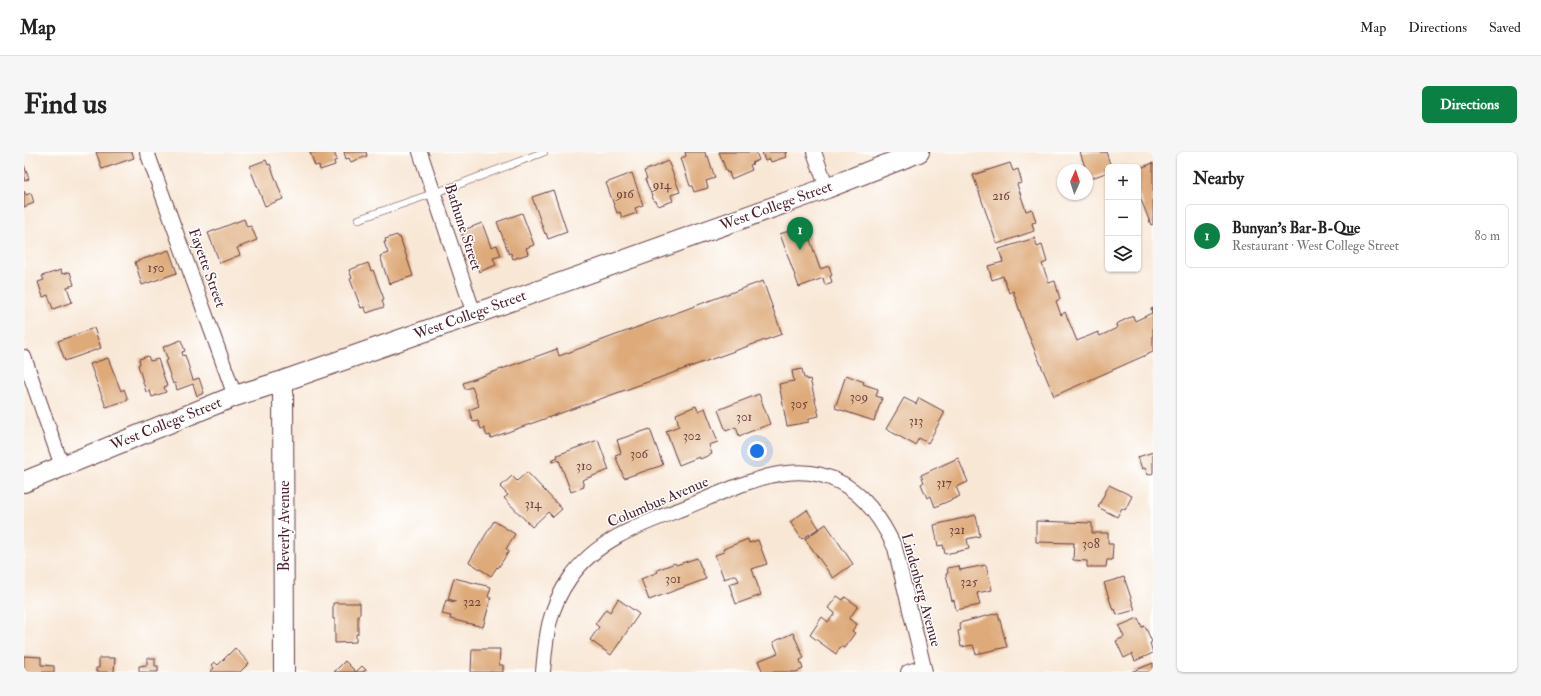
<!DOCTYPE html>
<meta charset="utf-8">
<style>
:root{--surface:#fff;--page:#f6f6f6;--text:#222;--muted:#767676;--line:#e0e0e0;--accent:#0b8043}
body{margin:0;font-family:"IM FELL Double Pica",serif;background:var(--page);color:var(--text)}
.controls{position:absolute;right:12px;top:12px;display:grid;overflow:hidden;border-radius:6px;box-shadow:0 1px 3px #0004}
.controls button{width:36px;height:36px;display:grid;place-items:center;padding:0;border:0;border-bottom:1px solid var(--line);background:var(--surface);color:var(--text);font:20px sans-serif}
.compass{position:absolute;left:1033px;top:12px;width:36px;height:36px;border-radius:50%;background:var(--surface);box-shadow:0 1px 3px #0004;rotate:3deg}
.you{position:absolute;left:733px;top:299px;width:14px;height:14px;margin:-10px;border:3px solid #fff;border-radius:50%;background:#1a73e8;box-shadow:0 0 0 6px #1a73e833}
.badge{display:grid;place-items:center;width:26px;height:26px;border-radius:50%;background:var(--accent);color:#fff;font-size:13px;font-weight:700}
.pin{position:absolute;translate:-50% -33px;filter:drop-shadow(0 1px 2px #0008)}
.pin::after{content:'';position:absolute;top:21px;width:14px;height:12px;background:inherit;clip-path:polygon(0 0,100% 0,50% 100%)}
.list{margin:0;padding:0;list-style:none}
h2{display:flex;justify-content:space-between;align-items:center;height:52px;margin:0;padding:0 16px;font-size:17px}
h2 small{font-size:13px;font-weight:400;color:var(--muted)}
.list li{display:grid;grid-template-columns:26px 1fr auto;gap:12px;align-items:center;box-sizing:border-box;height:64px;margin:0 8px 8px;padding:0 8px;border:1px solid var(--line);border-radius:6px}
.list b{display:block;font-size:15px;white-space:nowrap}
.list p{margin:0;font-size:13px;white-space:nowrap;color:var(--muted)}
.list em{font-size:13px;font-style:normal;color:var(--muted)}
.icon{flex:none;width:22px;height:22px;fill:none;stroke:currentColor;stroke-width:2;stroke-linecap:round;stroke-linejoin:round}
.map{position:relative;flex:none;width:1129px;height:520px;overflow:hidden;border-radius:6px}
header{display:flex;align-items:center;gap:24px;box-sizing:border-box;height:56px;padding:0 20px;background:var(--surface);border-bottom:1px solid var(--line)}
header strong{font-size:19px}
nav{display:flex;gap:22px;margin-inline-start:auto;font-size:14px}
.intro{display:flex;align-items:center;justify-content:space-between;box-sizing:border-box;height:96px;padding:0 24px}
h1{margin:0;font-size:28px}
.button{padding:10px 18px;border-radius:6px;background:var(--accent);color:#fff;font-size:14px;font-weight:700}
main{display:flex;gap:24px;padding:0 24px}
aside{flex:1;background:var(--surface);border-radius:6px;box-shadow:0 1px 3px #0004}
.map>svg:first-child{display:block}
.building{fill:#deaa7a}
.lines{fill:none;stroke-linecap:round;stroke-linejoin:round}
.lane-casing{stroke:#643d44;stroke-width:8}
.street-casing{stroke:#643d44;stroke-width:16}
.secondary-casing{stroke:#643d44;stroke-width:22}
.lane{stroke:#fff;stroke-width:7}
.street{stroke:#fff;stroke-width:14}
.secondary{stroke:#fff;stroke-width:20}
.labels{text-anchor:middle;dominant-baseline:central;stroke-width:3;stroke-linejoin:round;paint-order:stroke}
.number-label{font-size:13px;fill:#6f423f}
.street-label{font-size:15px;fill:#4a1f2b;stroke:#fff}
</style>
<header>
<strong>Map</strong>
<nav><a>Map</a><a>Directions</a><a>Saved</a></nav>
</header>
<div class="intro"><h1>Find us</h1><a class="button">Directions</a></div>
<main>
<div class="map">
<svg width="1129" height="520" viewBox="0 0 1129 520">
<rect width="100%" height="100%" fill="#fff"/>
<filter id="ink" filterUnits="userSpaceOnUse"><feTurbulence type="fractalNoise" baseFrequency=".025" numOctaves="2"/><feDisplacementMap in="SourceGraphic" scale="8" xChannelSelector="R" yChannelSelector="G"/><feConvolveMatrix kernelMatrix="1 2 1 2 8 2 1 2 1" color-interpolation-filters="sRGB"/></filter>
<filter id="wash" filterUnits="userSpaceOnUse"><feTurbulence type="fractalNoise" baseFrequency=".012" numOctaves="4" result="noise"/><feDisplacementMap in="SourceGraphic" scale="16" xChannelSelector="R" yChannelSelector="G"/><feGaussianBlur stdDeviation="0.9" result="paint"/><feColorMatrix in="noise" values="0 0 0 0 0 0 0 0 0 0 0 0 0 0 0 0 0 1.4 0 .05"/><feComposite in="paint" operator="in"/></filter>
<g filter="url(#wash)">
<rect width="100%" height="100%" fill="#f8e7d5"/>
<g id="blocks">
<path class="building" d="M72 0H108L110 6 78 17Z
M286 0H310L313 8 310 9 311 13 296 18 295 13 291 14Z
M320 0H342L343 4 327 10 325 6 322 7Z
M661 0H681L682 5 684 4 691 26 682 29 684 36 670 40 668 34H666L657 6 662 4Z
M695 0H732L735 8 728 11 729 12 726 13 728 18 707 27 705 20 703 21Z
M738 0H764L761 1 762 5 747 10 746 7 741 9Z
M1056 0H1082L1087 15H1084V20L1065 27Z
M242 8 244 13 246 12 259 47 241 54 227 19H228L226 14Z
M644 9 656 40 647 43 649 49 634 54 632 49H630L621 27H623L620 19Z
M986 11 989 19 994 17 998 31 993 32 1002 59 1008 57 1012 70 1008 71 1010 79 973 92 949 23Z
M1129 11V72L1127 73 1114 40V17Z
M0 13 5 27 0 29Z
M608 21 619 53 611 56 613 61 598 66 596 60 593 61 582 31Z
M529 38 543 80 524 87 522 81 521 82 508 45Z
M0 39 2 43 7 41 10 51 0 55Z
M498 61 510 93 502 96 504 102 489 107 487 101 485 102 473 70Z
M220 67 223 75 227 74 233 88 213 96 216 103 196 111 184 81Z
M458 71 467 95 473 93 477 104 469 106 472 113 455 120 453 114 450 115 437 79Z
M781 73 796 117 805 114 808 123 806 124 808 130 801 133 799 126 775 135 756 82Z
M373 83 374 85H376L389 124 365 132 356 104 364 101 360 90H362L361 87Z
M1011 86 1013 95 1018 93 1023 110 1018 112 1025 131 1031 129 1036 147 1032 149 1037 163 1041 160 1053 189 1074 180 1076 184 1093 176 1092 172 1109 164 1111 169 1128 161 1127 157 1129 156V200L1030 244 1001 175 989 139 985 141 979 124 968 128 964 114 979 110 975 97Z
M145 98 153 121 118 133 111 110Z
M344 111 347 119 349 118 360 147 358 148 360 155 343 161 340 155 337 156 326 127 328 126 325 118Z
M37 118 38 122 46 120 50 133 43 135 48 150 29 157 24 143 19 145 14 130 20 128 18 124Z
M739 129 758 182 467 286 466 283 463 284 460 276 457 277 454 269 449 270 445 258 455 254 448 235 441 237 439 231 533 197 535 204Z
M70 176 77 196 41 209 34 189Z
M157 188 161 199 158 200 159 204 161 203 169 228 175 226 180 241 173 244 169 232 153 238 151 231 149 232 141 209 144 208 139 195Z
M124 204 126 209 134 207 143 234 140 235 142 240 128 245 126 239 122 240 114 213 116 212 115 207Z
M84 206 97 239 100 237 104 248 82 255 66 212Z
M778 217 780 226H783V228L786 227 795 264 785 266V270L763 274 755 232 770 229 768 219Z
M822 223 840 230 839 232 854 237 852 244 858 246 850 269 811 256Z
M735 242 746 272 715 284 712 275 702 279 694 258Z
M880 246 892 252 895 246 921 260 904 291 895 286 891 293 862 277Z
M672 254 674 259 681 256 694 290 685 293 688 302 676 307 675 305 655 313 642 279 655 274 652 262Z
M626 277 639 313 600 326 591 303 597 301 593 288Z
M574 288 585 318 558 328 560 335 547 340 535 308 528 310 527 308 534 305 533 303Z
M1129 300V321L1124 323 1121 316 1118 317 1114 305Z
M934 306 944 330 932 335 936 344 911 355 907 344 903 346 897 332 900 330 897 323Z
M503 320 538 357 529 365 524 360 508 375 480 346 484 343 476 335 488 324 493 329Z
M1085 333 1108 344 1101 358 1098 356 1093 365 1074 355Z
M783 358 795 376 778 387 766 370Z
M952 363 956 384 943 387 945 397 921 402 919 393 914 394 910 373Z
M470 369 491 382 482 397 485 399 474 416 473 415 467 424 445 410Z
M1012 369 1068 371V381H1084V392H1089L1088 408H1083L1082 415H1063V409L1049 408 1050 391 1012 390Z
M802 372 829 412 809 426 781 387Z
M724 387 725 391 734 388 743 412 728 417 737 443 712 452 705 432 715 429 712 423 700 427 691 403 700 400 699 397Z
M673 406 682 427 625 448 617 427 634 420 633 418 651 411 652 413Z
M962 413 968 438 953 441 956 453 932 458 930 448 928 449 922 422 924 421 923 416 935 414 936 418Z
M1100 425 1111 458 1093 463 1091 457 1089 458 1080 431Z
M430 426 467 435 464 445 467 446 459 475 426 467 427 464 418 462 422 448 431 450V449L424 447Z
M813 444 819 448 821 445 834 454 825 467 833 472 828 479 831 481 820 496 817 494 812 502 786 483 798 465 804 470 811 461 804 456Z
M594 447 615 462 587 503 566 488 575 475 571 472 582 457 586 460Z
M309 451H336V462L334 463V482H332V490L311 491V467H309Z
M974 461 983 495 952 502 949 493 937 495 934 479 937 478 935 471Z
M1114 466 1118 475 1121 474 1128 490 1126 491 1129 501 1111 509 1108 502 1100 506 1092 489 1100 485 1095 474Z
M769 481 780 506 776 508 779 517 772 520H739L734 509 754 501 749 490Z
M211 496 225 511 216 520H186L190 516 187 513 190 510 194 513Z
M448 497H476L475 513H479V520H447Z
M0 504 17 505V513L30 514V520H0Z
M75 506H91L90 520H72V516H75Z
M123 506H131V514H134V520H115V514L123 513Z
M321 509 332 520 338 514 342 518 339 520H310Z
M1129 511V520H1107Z"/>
</g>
</g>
<g filter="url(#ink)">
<use href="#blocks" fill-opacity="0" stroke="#643d44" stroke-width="1"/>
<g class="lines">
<g class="lane-casing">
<path id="lane" d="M335 67 436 32 520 0"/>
</g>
<g class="street-casing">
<path id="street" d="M123 0 211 244
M396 0 450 162
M790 0 803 36
M0 205 38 314
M519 520C522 484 524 457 546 426 573 387 618 372 660 356 690 344 731 324 763 321 817 315 850 350 871 396L901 520
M884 520 899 515"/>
</g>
<g class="secondary-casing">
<path id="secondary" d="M259 229 260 520
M0 330 211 244 259 229 450 162 803 36 895 0"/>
</g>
<use href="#lane" class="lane"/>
<use href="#street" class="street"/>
<use href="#secondary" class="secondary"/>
</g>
</g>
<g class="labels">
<g class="number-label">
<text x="638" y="33">914</text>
<text x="601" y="42">916</text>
<text x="977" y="44">216</text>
<text x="132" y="116">150</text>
<text x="835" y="245">309</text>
<text x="775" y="252">305</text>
<text x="720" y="265">301</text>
<text x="892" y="269">313</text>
<text x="668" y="284">302</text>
<text x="615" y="302">306</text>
<text x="560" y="314">310</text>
<text x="920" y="331">317</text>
<text x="509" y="352">314</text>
<text x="933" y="378">321</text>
<text x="1067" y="392">308</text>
<text x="649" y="427">301</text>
<text x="945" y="430">325</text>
<text x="448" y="450">322</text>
</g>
<g class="street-label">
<text transform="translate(752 54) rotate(-20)">West College Street</text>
<text transform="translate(439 75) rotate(72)">Bathune Street</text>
<text transform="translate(183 116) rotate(70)">Fayette Street</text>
<text transform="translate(446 163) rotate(-20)">West College Street</text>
<text transform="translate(142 272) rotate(-22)">West College Street</text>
<text transform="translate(634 350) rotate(-23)">Columbus Avenue</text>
<text transform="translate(260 374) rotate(-90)">Beverly Avenue</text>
<text transform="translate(897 438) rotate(75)">Lindenberg Avenue</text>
</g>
</g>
</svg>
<div class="controls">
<button>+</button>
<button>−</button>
<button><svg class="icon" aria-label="layers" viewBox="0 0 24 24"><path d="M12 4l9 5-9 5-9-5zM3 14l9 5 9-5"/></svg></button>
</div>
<svg class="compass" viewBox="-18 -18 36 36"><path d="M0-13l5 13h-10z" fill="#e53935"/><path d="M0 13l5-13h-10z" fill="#767676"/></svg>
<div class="you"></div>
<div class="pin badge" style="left:776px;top:98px">1</div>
</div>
<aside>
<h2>Nearby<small></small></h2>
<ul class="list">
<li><span class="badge">1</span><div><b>Bunyan's Bar-B-Que</b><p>Restaurant · West College Street</p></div><em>80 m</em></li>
</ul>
</aside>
</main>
